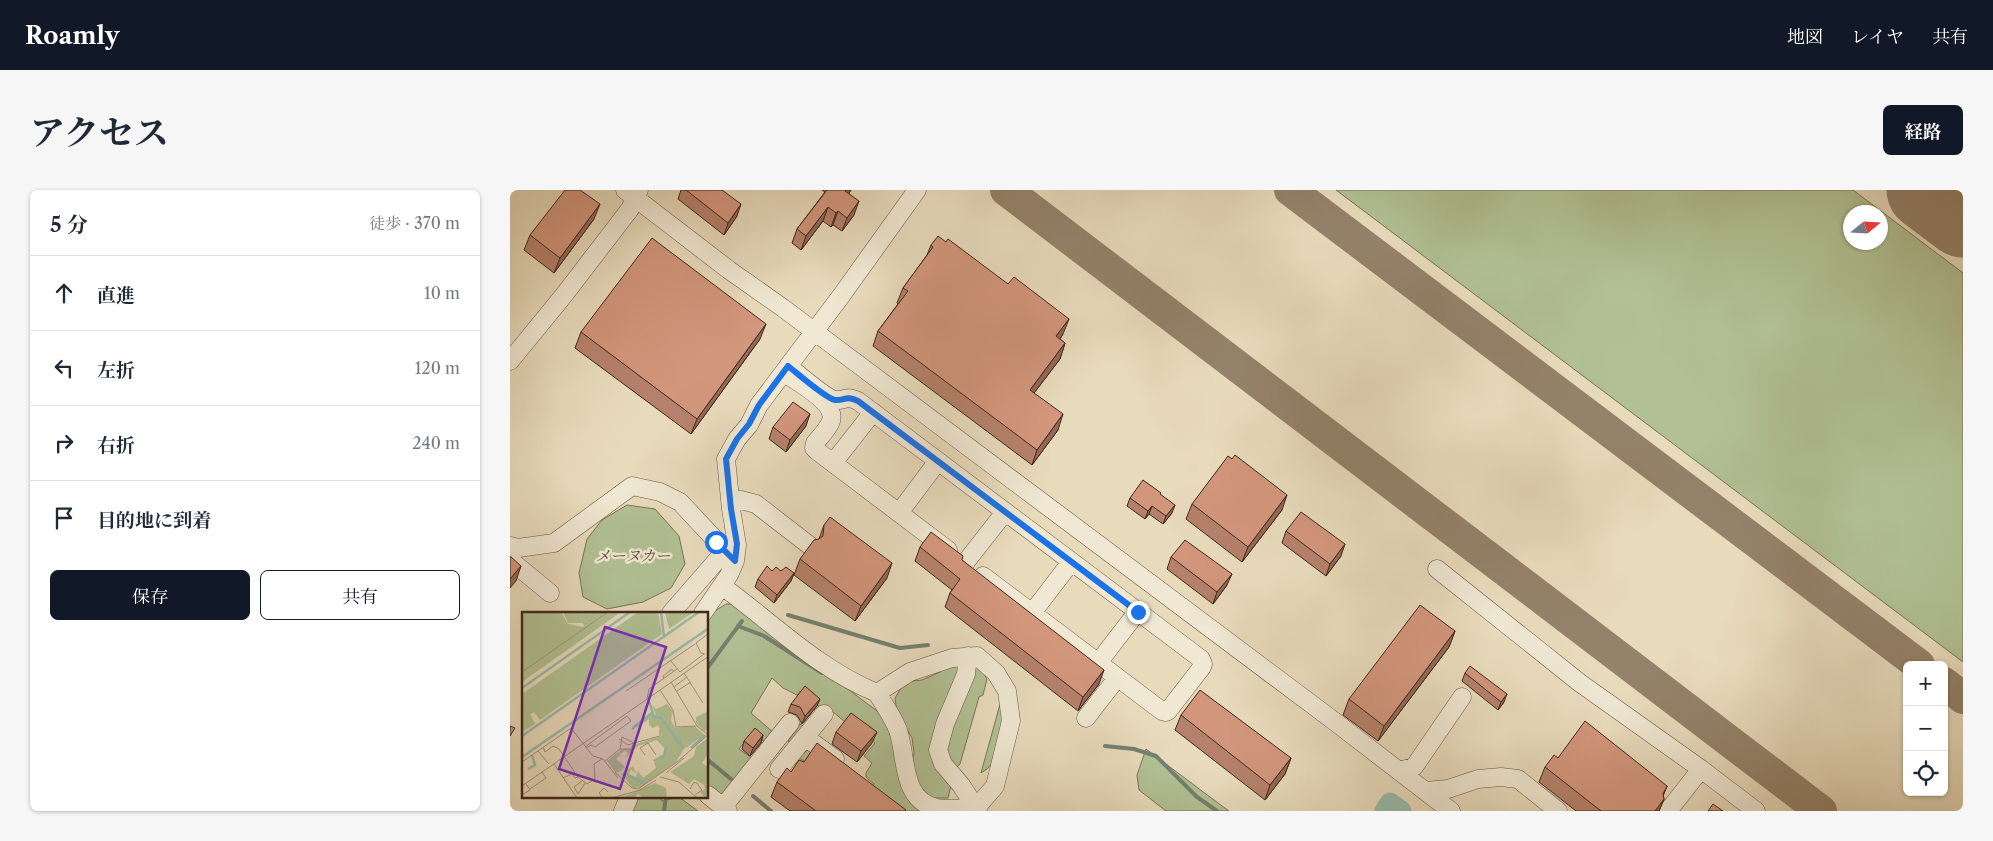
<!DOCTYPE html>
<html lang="ja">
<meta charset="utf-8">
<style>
:root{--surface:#fff;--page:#f6f6f7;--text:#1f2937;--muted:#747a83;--line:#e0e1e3;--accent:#111827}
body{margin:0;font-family:"Libre Caslon Text","Noto Serif JP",serif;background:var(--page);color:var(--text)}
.controls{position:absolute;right:15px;bottom:15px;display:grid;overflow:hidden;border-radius:8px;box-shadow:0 1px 4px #0004}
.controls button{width:45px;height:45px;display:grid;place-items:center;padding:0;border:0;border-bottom:1px solid var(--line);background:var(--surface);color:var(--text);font:25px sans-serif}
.compass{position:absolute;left:1333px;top:15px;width:45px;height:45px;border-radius:50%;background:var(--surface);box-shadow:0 1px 4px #0004;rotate:72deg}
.stop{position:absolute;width:15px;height:15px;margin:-11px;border:4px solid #1a73e8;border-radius:50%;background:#fff}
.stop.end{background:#1a73e8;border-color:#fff;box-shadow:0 1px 5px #0008}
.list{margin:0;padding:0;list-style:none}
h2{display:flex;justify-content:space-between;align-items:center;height:65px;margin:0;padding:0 20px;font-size:21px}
h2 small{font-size:16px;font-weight:400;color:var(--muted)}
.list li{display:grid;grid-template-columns:32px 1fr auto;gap:15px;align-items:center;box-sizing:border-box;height:75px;padding:0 20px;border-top:1px solid var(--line)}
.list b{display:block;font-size:19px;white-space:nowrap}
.list em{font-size:16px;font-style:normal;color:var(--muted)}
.actions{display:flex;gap:10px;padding:15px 20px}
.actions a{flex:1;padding:11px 0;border:1px solid var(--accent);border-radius:8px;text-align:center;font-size:18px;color:var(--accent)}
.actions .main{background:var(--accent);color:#fff}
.icon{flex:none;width:28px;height:28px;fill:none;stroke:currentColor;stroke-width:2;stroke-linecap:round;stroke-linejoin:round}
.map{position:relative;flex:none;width:1453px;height:621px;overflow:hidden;border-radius:8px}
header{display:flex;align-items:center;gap:30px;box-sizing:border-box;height:70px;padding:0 25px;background:var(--accent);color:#fff}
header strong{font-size:24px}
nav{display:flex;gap:28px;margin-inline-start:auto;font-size:18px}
.intro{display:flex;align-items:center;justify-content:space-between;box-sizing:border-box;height:120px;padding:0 30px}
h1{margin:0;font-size:35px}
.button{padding:12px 22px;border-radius:8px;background:var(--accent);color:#fff;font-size:18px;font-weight:700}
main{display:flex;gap:30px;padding:0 30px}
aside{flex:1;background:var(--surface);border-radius:8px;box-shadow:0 1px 4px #0004}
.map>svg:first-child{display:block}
.green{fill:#b1c194;stroke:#797456;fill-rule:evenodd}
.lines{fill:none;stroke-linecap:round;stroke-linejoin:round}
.stream{stroke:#758170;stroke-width:4}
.river{stroke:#98bcaa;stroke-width:21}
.taxiway{stroke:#94826a;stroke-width:32}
.runway{stroke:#94826a;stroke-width:81}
.minor-casing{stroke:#6b5542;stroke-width:19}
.minor{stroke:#f0e8d3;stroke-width:18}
.wall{fill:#b5816b;stroke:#412819}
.shaded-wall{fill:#936957;stroke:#412819}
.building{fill:#d2967c;stroke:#412819}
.route{stroke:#1a73e8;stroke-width:6}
.labels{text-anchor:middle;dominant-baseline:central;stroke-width:5;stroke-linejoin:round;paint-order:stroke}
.park-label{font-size:15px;font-style:italic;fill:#5d4e38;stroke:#f0e8d3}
.inset-river{fill:none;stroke:#98bcaa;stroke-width:2.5}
.inset-road{fill:none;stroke:#a5937b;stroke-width:1}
.view{fill:#7b2cbf;fill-opacity:0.15;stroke:#7b2cbf;stroke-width:2.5}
.inset-edge{fill:none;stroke:#412819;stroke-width:2.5}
</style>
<header>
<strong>Roamly</strong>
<nav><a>地図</a><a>レイヤ</a><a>共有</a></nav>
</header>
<div class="intro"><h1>アクセス</h1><a class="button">経路</a></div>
<main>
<aside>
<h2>5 分<small>徒歩 · 370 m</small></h2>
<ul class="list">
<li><svg class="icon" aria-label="ahead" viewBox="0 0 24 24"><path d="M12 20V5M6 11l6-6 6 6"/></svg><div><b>直進</b></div><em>10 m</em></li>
<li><svg class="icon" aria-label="left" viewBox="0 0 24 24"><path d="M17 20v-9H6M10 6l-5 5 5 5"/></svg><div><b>左折</b></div><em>120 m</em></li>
<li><svg class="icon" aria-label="right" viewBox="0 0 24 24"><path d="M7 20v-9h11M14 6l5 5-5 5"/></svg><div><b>右折</b></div><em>240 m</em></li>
<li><svg class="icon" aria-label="arrive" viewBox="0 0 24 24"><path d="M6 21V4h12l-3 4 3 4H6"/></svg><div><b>目的地に到着</b></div></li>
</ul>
<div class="actions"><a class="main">保存</a><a>共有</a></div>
</aside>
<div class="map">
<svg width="1453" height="621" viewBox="0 0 1453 621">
<rect width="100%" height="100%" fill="#e8dbbc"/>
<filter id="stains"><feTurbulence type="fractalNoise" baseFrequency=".004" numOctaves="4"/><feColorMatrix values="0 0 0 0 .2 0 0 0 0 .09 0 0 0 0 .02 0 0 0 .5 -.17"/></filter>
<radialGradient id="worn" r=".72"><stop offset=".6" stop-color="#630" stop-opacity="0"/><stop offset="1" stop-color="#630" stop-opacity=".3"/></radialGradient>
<path class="green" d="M826 0H1343L1453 83V472ZM1340 22H1370V52H1340Z
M117 315 145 319 169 346 175 374 161 398 133 412 97 419 73 407 69 383 77 349 92 330Z
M216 414H225L371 524 379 540 396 602 404 616 416 621H374L289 568 299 558 360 600 364 594 356 587V583L362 573 354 566 365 553 338 531 335 532 315 515 281 554 278 551 290 534 295 537 310 517 290 501 287 505 273 498 262 488 241 523 264 543 256 553 242 543 229 559 245 570 216 604 208 606 198 603V429L200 424Z
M452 471 431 531 442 591 438 608H422L410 601 401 577 404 563 402 548 387 522 385 508 391 498 400 491 412 490 430 482 438 476Z
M464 474 471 479 477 489 473 505 469 507 450 574 446 578 441 577 434 555Z
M492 507 495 526 484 571 477 579 471 583Z
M636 559 708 613 719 621H656L629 600 627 585Z
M129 607H150L152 611 169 607 188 621H122Z"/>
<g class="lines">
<path class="stream" d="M278 425 390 458 418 455
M228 436 254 446 312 483
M198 477 232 431
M595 556 624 559 646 566 687 607 707 621
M198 570 221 589
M243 606 261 621
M154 621 156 607"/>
<path class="river" d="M875 621 880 613 891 621"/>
<path class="taxiway" d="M496 0 1311 621
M780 0 1409 475
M1434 493 1453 508"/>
<path class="runway" d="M1417 0 1453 27"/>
<g class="minor-casing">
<path id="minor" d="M115 0 219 80 273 118 824 531 941 621
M0 171 54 105 120 19 129 0
M278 176C287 183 315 208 325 210 336 211 334 205 348 211L691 469 693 474 692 477 658 521 656 522 652 521 473 386
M274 183C286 191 327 213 321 231 318 239 310 247 305 253L304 258 307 261 438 360
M323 273 363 222
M220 310H231L246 314 299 355
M389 323 428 271
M0 356 8 358 44 353 122 296 150 302 170 312 225 371
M0 370 40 403
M455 373 495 322
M927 379 1070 493 1191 579 1246 621
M212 396C263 433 308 479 367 503L400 482 442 468 467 466 486 483 497 501 501 531 485 596 466 618 468 621
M161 423 215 361
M193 423 219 385 225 371 227 355 221 319 216 269 227 249 239 235 249 215 331 106 407 0
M522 423 561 372
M458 466 456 484 435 534 428 560 433 574 451 595 466 618
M588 473 628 421
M367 503C374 515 383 527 388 540 397 567 391 611 427 618 440 621 454 617 466 618
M576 528 607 488
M295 547 325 569
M269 579 314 524
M889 581 904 577 952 507
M915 601 938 599 968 589 991 587 1008 589 1048 621
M198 605 218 621
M213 617 280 533
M113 621 119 607
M1158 621 1191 579"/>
</g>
<use href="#minor" class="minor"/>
</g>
<path class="wall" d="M171 0H212L227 26 214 45 168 9Z
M312 0H341L339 3 344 25 332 41 323 35 321 37 313 31 291 60 282 53 287 39 315 2Z
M84 29 44 83 14 60 20 45Z
M421 55 553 144 550 149 555 153 550 169 524 203 548 240 522 275 363 156 368 141 388 114 387 113 393 98 417 65Z
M71 142 250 149 181 244 65 158Z
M296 236 276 262 259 249 263 237Z
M650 305 662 323 653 334 639 324 635 329 617 316 620 308Z
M682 314 772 320 732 372 676 329Z
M314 335 377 388 345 431 284 385 290 369 309 349Z
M776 341 831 366 816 386 772 353Z
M410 357 452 370 589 494 568 521 435 417 440 403 442 400 405 371Z
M661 367 717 395 703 414 657 379Z
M262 381H271L284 383 281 391 264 413 245 397 248 389Z
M945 441 939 457 868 551 833 525 839 509Z
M955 483 994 512 988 520 952 491Z
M281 514 307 516 292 534 287 525 278 522Z
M671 525 781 568 775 584 755 610 665 540Z
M326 542 362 553 347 572 322 554Z
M253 545 251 553 240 566 232 559 234 551Z
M1048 568 1157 596 1153 605 1154 609 1149 621H1066L1029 592 1035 577Z
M281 582 395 621H280L261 607 267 592Z"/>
<path class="shaded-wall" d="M336 0H341L330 15Z
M349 11 344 25 332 41 337 28Z
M90 14 84 29 44 83 50 68Z
M231 14 227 26 214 45 218 33Z
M318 17 313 31 291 60 296 46Z
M328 21 323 35 321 37 326 23Z
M559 129 553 144 541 162 546 146Z
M256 134 250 149 181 244 187 229Z
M555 153 550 169 515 215 520 200Z
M300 224 296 236 276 262 280 250Z
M553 224 548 240 522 275 527 260Z
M777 305 772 320 732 372 738 357Z
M665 315 662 323 653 334 656 326Z
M642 316 639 324 635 329 638 321Z
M835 354 831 366 816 386 820 374Z
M382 373 377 388 345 431 351 416Z
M11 376 6 391 0 398V389Z
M284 383 281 391 264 413 267 405Z
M722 384 717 395 703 414 707 402Z
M945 441 939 457 868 551 874 536Z
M594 480 589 494 568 521 573 507Z
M997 504 994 512 988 520 991 512Z
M310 509 307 516 292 534 295 526Z
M367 542 362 553 347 572 351 561Z
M253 545 251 553 240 566 243 558Z
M781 568 775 584 755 610 760 595Z
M1157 596 1150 614 1154 609 1149 621H1145Z"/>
<path class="building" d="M55 0H70L90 14 50 68 20 45Z
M176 0H212L231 14 218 33Z
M317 0H336L335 1 349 11 337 28 328 21 326 23 318 17 296 46 287 39Z
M428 46 436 52 438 49 498 94 504 87 559 129 546 146 555 153 520 200 553 224 527 260 368 141 398 101 393 98 423 57 421 55Z
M142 48 256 134 187 229 71 142Z
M283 212 300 224 280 250 263 237Z
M725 265 777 305 738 357 682 314 718 266 722 269Z
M633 290 651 303 650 304 665 315 656 326 642 316 638 321 620 308Z
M791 322 835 354 820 374 776 341Z
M320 327 382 373 351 416 290 369 304 350 309 349 313 346 314 335Z
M421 342 453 366 452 370 594 480 573 507 440 403 450 389 410 357Z
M675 350 722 384 707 402 661 367Z
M0 366 11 376 0 389Z
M257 376 262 381 266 377 271 381 276 377 284 383 267 405 248 389Z
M910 415 945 441 874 536 839 509Z
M960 476 997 504 991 512 955 483Z
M295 496 310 509 295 526 290 517 281 514Z
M690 500 781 568 760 595 671 525Z
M341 523 367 542 351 561 326 542Z
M1075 531 1157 596 1153 604 1154 609 1145 621H1091L1035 577 1044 565 1048 568Z
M0 536 5 538 0 546Z
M245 538 253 545 243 558 234 551Z
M307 553 396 620 395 621H306L267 592 277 578 281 582 289 570 294 572Z
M1203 614 1213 621H1198Z"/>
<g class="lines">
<path class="route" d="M206 352 225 371 227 354 221 319 216 269 227 249 239 234 249 215 278 176C287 183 315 208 325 210 335 211 335 205 348 211L628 422"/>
</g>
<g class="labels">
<g class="park-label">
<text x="123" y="365">メーヌカー</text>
</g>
</g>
<g transform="translate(12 422)">
<rect width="186" height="186" fill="#e8dbbc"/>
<path d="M0 0H39L46 12 62 15 61 11H46L41 0H99L0 70ZM116 0H136L140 22 18 108 12 100 8 102 13 112 0 120V82ZM143 0H172L147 17ZM145 92 151 99 149 108 153 116 173 114 182 123 162 137 154 150 119 175 111 176 99 162 111 154 114 162 109 158 107 162 114 165 116 159 121 166 134 156 132 151 143 142V137L135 128 116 134 102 147 106 141 103 139 98 142 100 147 98 143 94 147 103 155 97 160H93L85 149 100 137H110L114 132 140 124 136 113 131 116 127 113V107L116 115 112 113 127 103H134L130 93 134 97ZM186 99V118L182 119 174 111V105ZM186 126V142L180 151 186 155V185L183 186 178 180 183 177 182 173 172 167 167 172 148 160 172 144 174 135ZM133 171 144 176 145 186H122L116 182 111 186H99Z" fill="#b1c194"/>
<path class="inset-river" d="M139 0 142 25M0 76 108 0M127 89 132 105 139 106 161 136M110 117 131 100M0 124 177 0M169 136 183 123M0 145 187 16M132 149 142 143 144 136M6 157 13 153 10 143M101 161 123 171"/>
<path class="inset-road" d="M183 42 179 41 174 31 187 21M148 48 158 60 182 42M0 60 86 0M162 61 181 91M142 67 141 64 150 57 152 60M149 70 175 114 185 122M152 75 165 65M138 78 151 98 154 115 174 114M104 79 173 32M155 79 169 70M125 87 127 77 155 57M97 127 106 133 112 131M21 135 23 140 31 134 37 137 56 165 65 172 73 167 72 152 80 147M63 135 105 104 109 109 73 135 69 133 64 136M98 137H109L112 131M16 139 27 152M123 143 118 136 126 131 134 143M83 149 98 137 100 125 112 131 138 124V118M0 150 49 116 71 144 81 147 96 166M32 152 55 186M93 160 110 176 116 177 155 150 187 122M144 161 162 146M138 165 157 170 175 186M41 166 50 162 53 166 56 165M60 169 52 175 56 182 63 171M0 174 187 44M8 177 24 166 20 160M168 177 172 170 175 171 180 178 173 183M0 183 8 178 4 172M81 186 77 181 82 176 86 180M90 186 118 178 134 168"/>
<path class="view" d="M83 15 144 35 98 177 37 157Z"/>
<rect width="186" height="186" class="inset-edge"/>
</g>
<rect width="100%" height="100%" filter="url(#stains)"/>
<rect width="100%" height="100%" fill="url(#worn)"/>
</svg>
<div class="controls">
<button>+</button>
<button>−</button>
<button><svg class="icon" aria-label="locate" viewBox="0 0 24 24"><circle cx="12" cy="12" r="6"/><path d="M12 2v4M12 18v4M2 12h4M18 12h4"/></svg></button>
</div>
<svg class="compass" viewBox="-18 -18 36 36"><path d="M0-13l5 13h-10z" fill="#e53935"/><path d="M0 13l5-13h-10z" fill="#747a83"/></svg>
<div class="stop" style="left:206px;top:352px"></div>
<div class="stop end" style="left:628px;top:422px"></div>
</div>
</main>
